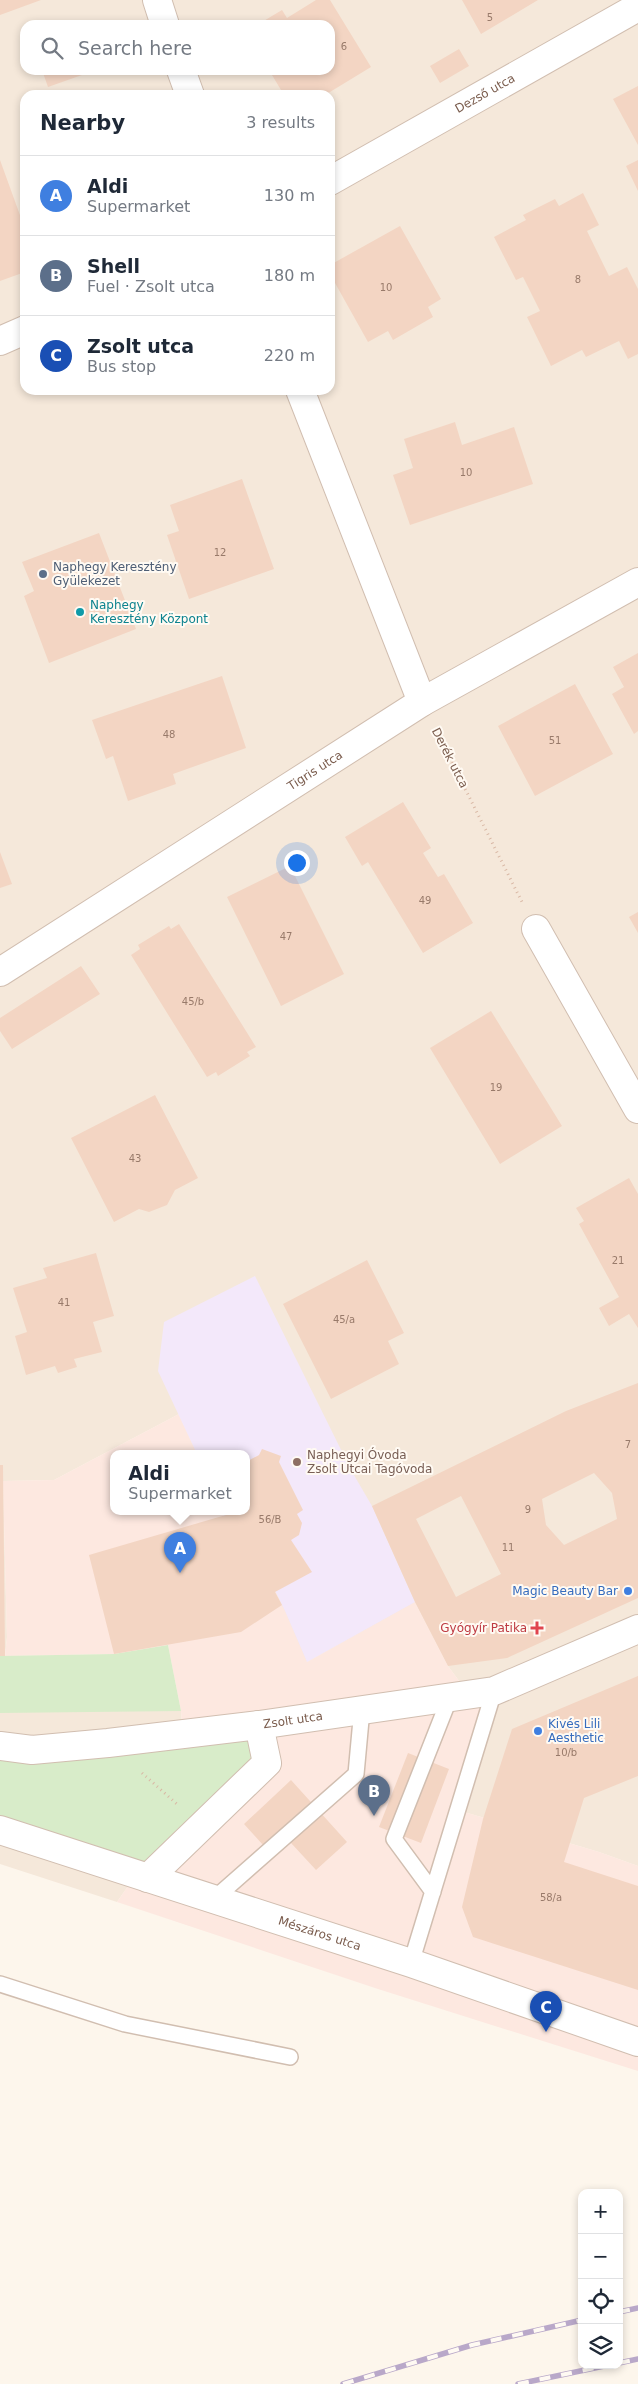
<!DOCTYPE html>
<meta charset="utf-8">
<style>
:root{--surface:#fff;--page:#f6f6f7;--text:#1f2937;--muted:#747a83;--line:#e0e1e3;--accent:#e76f51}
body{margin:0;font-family:"DejaVu Sans",sans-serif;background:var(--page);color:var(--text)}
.controls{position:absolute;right:15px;bottom:15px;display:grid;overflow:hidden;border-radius:10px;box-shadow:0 2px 8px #0003}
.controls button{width:45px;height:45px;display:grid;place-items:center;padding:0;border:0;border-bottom:1px solid var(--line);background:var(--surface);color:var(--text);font:25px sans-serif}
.you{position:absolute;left:296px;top:862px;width:18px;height:18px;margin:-12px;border:4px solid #fff;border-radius:50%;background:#1a73e8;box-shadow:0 0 0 8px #1a73e833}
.badge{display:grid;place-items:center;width:32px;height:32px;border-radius:50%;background:var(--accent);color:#fff;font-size:16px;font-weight:700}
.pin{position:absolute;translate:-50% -41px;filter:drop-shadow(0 1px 2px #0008)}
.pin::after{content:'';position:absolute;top:26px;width:18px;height:15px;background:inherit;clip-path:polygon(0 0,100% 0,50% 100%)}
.popup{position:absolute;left:110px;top:1450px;width:140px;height:65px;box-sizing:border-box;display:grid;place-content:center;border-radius:10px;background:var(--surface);filter:drop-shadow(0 1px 4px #0005);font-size:16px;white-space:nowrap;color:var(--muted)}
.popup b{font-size:19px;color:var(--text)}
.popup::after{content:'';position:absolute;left:50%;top:100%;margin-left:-10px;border:10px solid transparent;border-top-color:var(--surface)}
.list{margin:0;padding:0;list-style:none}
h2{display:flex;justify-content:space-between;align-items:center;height:65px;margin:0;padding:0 20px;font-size:21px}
h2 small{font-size:16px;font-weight:400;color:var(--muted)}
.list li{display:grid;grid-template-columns:32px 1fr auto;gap:15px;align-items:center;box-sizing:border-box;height:80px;padding:0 20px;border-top:1px solid var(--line)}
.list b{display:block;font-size:19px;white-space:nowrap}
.list p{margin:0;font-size:16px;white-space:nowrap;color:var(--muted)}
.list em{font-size:16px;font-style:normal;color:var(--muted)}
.icon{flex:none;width:28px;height:28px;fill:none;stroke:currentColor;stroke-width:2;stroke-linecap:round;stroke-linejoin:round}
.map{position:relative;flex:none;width:638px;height:2384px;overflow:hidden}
.search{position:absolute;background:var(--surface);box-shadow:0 2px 8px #0003;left:20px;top:20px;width:315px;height:55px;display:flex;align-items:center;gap:12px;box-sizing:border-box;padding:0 18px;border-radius:15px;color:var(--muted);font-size:19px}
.panel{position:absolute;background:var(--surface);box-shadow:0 2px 8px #0003;left:20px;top:90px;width:315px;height:305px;border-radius:15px}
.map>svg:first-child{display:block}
.residential{fill:#f5e8da;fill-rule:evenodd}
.commercial{fill:#fde8e0}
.education{fill:#f3e8fa}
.green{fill:#d8ecc9}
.building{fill:#f3d5c3;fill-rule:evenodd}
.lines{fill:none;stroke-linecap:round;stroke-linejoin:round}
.service-casing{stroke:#d1beb0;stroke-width:18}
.minor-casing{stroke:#d1beb0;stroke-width:30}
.tertiary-casing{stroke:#d1beb0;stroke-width:30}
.path{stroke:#d9b8a5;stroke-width:3;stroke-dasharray:1 4;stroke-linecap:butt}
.service{stroke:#fff;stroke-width:15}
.minor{stroke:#fff;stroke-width:28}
.tertiary{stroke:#fff;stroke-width:28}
.rail-casing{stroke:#b9a8c9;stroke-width:5.5}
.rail{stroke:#fffaf3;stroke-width:4;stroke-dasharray:11;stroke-linecap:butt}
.service-dot{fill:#5c6f8a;stroke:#fffaf3;stroke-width:2}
.culture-dot{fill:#0f9aa8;stroke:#fffaf3;stroke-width:2}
.education-dot{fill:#8d6e63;stroke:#fffaf3;stroke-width:2}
.shop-dot{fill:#3f7fe0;stroke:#fffaf3;stroke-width:2}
.health-dot{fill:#e0444e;stroke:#fffaf3;stroke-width:2}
.labels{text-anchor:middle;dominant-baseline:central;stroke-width:4;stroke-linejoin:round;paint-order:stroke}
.number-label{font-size:10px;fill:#987a6a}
.street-label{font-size:12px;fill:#7a5c4d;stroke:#fffaf3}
.service-label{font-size:12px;fill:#4e5e75;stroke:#fffaf3;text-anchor:start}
.culture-label{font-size:12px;fill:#0d838f;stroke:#fffaf3;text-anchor:start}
.education-label{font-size:12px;fill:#785e54;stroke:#fffaf3;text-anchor:start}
.shop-label{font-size:12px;fill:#366cbe;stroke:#fffaf3;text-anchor:end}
.health-label{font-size:12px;fill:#be3a42;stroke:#fffaf3;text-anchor:end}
</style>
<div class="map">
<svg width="638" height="2384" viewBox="0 0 638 2384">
<rect width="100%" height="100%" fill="#fdf6ec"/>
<path class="residential" d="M0 0H638V1866L599 1852 454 1809 482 1712 448 1666 415 1603 307 1662 222 1512H246V1454H197L179 1414 54 1480 3 1481 7 1637 5 1656 181 1711 184 1748 249 1739 144 1863 117 1902 0 1864ZM25 25H330V70H25ZM25 95H330V390H25Z"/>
<path class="commercial" d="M179 1414 197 1454H114V1512H222L224 1517 237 1513 285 1611 307 1662 415 1602 448 1666 482 1712 454 1809 599 1852 638 1866V2071L378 1989 117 1902 144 1863 248 1739 184 1748 181 1711 168 1645 114 1654 5 1656 7 1637 3 1481 54 1480Z"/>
<path class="education" d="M255 1276 351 1470 372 1506 415 1602 307 1662 285 1611 237 1513 224 1517 222 1512H246V1454H197L158 1371 164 1322Z"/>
<path class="green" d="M168 1645 181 1711 0 1713V1656L114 1654Z
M249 1739 253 1758 144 1863 0 1816V1759L20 1763 113 1757Z"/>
<path class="building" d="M0 0H41L0 15Z
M316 0H330L371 67 325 95H284L269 70H330V25H257L282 10 287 18Z
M462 0H538L481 34Z
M459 49 469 66 440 83 430 66Z
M42 70H80L82 75 48 87Z
M638 86V145L613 99Z
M0 160 25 229V272L0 281Z
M638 160V191L626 166Z
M583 193 599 225 587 231 609 276 627 267 638 289V354L628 359 619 341 586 357 582 350 551 366 527 317 540 311 523 277 516 280 494 237 526 220 523 215 555 199 559 206Z
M400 226 441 299 428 307 433 317 393 340 388 331 368 342 330 274V265Z
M455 422 462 445 514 427 533 484 410 525 393 475 413 468 404 439Z
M242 479 274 569 189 599 167 535 179 531 170 505Z
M99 533 136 629 49 663 24 596 34 591 22 562Z
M638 653V731L634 734 612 694 624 687 613 667Z
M222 676 246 748 173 774 176 784 128 801 113 756 106 759 92 720Z
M575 684 613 754 535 796 498 726Z
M403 802 431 848 423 853 438 877 444 874 473 923 423 953 368 862 362 866 345 837Z
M0 852 12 884 0 888Z
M290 866 344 974 281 1006 227 897Z
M638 912V933L629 917Z
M179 924 256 1047 247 1052 250 1056 218 1076 216 1072 207 1077 131 955 140 949 138 945 169 926 171 929Z
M81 966 100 994 12 1049 0 1031V1018Z
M491 1011 562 1126 500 1164 430 1048Z
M155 1095 198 1178 175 1190 167 1205 149 1212 139 1209 114 1222 71 1138Z
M629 1178 638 1194V1328L629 1314 609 1326 599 1308 619 1297 579 1224 584 1221 576 1208Z
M96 1253 114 1316 93 1322 102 1352 74 1359 77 1367 58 1373 55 1366 26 1375 15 1336 27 1332 13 1288 47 1278 43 1268Z
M367 1260 404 1333 388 1341 399 1364 331 1399 283 1304Z
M638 1383V1598L507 1658 448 1666 415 1602 372 1506 566 1411ZM594 1473 612 1493 617 1519 564 1545 546 1525 542 1499ZM461 1496 501 1574 456 1597 416 1519Z
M262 1449 281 1456 279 1462 303 1510 297 1514 302 1523 299 1535 291 1540 312 1572 275 1592 282 1605 241 1632 114 1654 89 1555 236 1512H246V1462L259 1455Z
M0 1465H3L5 1656H0Z
M638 1676V1776L584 1798 564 1862 638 1886V1990L473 1937 462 1907 483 1819 512 1729Z
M408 1753 449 1769 421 1843 379 1827Z
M291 1780 347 1842 316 1870 279 1830 263 1845 244 1824Z"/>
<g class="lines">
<g class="service-casing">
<path id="service" d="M433 1892 394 1839 450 1697
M214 1899 356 1774 362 1709
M411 1963 494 1691
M0 1984 125 2024 290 2057"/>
</g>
<g class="minor-casing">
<g id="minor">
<path d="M157 0 165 25"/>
<path d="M181 70 190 95"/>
<path id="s1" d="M330 181 638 7"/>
<path d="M0 341 25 330"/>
<path d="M300 390 422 702"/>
<path d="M536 929 638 1109"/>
<path id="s2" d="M0 972 422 702 638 582"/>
<path id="s3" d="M0 1746 32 1750 108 1743 259 1725 494 1691 638 1629"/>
<path d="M148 1878 267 1763 259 1725"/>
</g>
</g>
<g class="tertiary-casing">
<g id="tertiary">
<path id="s4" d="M0 1830 411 1963 638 2042"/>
</g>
</g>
<path class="path" d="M436 731 522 902
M142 1773 178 1805"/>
<use href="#service" class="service"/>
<use href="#minor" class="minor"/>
<use href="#tertiary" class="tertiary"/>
<g class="rail-casing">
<path id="rail" d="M619 2312 638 2308
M619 2363 638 2359
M343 2384 472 2345 582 2320
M518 2384 609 2365"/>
</g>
<use href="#rail" class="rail"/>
</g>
<circle class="service-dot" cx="43" cy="574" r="5"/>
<circle class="culture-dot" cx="80" cy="612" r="5"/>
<circle class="education-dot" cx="297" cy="1462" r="5"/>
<g class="shop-dot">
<circle cx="628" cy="1591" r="5"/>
<circle cx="538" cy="1731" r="5"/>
</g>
<path class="health-dot" d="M534.5 1620.5h5v5h5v5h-5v5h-5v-5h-5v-5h5z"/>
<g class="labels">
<g class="number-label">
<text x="490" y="17">5</text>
<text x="344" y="46">6</text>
<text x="578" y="279">8</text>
<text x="386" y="287">10</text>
<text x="466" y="472">10</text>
<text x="220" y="552">12</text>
<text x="169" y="734">48</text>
<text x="555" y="740">51</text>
<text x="425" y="900">49</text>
<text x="286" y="936">47</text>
<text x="193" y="1001">45/b</text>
<text x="496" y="1087">19</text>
<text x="135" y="1158">43</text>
<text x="618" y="1260">21</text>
<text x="64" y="1302">41</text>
<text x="344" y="1319">45/a</text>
<text x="628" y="1444">7</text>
<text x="528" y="1509">9</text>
<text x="270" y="1519">56/B</text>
<text x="508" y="1547">11</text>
<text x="566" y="1752">10/b</text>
<text x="551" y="1897">58/a</text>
</g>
<g class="street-label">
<text stroke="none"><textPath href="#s1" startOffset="178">Dezső utca</textPath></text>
<text transform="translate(450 758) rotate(63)">Derék utca</text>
<text stroke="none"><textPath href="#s2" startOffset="374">Tigris utca</textPath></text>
<text stroke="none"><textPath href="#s3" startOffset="295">Zsolt utca</textPath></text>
<text stroke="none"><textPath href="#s4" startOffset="336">Mészáros utca</textPath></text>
</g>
<g class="service-label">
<text x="53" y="567">Naphegy Keresztény<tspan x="53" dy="14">Gyülekezet</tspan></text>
</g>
<g class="culture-label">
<text x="90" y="605">Naphegy<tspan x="90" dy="14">Keresztény Központ</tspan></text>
</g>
<g class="education-label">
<text x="307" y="1455">Naphegyi Óvoda<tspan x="307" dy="14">Zsolt Utcai Tagóvoda</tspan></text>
</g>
<g class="shop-label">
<text x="618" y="1591">Magic Beauty Bar</text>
<text x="548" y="1724" text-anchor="start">Kivés Lili<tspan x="548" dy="14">Aesthetic</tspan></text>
</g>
<g class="health-label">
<text x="527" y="1628">Gyógyír Patika</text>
</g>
</g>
</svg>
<div class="controls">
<button>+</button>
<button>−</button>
<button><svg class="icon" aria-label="locate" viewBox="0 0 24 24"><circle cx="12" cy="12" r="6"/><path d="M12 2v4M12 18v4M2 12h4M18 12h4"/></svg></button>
<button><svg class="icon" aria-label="layers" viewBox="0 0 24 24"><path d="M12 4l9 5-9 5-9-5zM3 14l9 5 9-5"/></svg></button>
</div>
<div class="you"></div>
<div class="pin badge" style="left:180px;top:1573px;background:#3f7fe0">A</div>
<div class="popup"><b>Aldi</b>Supermarket</div>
<div class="pin badge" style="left:374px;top:1816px;background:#5c6f8a">B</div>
<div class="pin badge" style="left:546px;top:2032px;background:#1a4fb4">C</div>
<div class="search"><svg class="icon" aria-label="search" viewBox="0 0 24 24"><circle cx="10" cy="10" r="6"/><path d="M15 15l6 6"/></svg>Search here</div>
<section class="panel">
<h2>Nearby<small>3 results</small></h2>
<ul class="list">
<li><span class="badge" style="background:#3f7fe0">A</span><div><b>Aldi</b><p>Supermarket</p></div><em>130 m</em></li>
<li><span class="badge" style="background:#5c6f8a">B</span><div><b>Shell</b><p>Fuel · Zsolt utca</p></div><em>180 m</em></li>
<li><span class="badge" style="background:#1a4fb4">C</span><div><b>Zsolt utca</b><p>Bus stop</p></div><em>220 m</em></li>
</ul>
</section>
</div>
